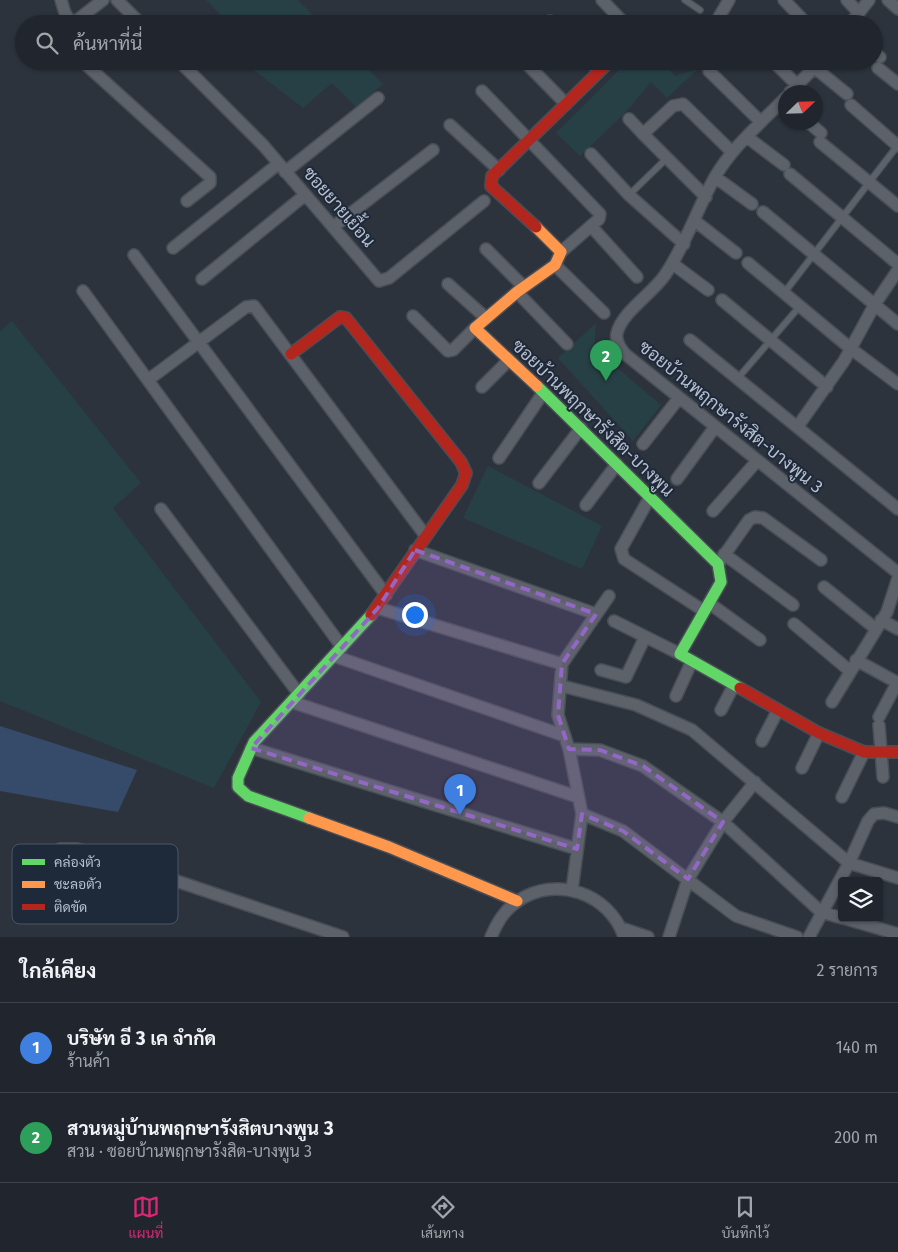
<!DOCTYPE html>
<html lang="th">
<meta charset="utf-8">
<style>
:root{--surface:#21262e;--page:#2d323a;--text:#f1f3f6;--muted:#a2a5aa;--line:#3e434a;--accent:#db2777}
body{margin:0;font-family:"Fira Sans",Sarabun,sans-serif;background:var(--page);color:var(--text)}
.controls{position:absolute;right:15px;bottom:15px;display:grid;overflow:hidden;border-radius:5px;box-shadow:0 1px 4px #0004}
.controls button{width:45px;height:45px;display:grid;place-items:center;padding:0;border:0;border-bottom:1px solid var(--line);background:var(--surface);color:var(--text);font:25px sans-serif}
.compass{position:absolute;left:778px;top:85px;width:45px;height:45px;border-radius:50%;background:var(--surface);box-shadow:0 1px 4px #0004;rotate:67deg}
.you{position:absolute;left:414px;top:614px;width:18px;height:18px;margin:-12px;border:4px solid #fff;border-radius:50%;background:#1a73e8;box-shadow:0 0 0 8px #1a73e833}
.badge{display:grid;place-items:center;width:32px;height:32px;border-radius:50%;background:var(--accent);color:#fff;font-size:16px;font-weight:700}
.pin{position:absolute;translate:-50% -41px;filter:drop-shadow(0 1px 2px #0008)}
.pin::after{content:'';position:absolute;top:26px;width:18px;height:15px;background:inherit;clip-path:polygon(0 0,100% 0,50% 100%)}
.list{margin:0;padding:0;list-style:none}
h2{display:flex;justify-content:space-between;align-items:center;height:65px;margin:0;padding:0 20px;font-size:21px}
h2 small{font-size:16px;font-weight:400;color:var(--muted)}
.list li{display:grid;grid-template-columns:32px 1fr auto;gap:15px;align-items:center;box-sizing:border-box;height:90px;padding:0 20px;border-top:1px solid var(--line)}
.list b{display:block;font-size:19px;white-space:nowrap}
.list p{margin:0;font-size:16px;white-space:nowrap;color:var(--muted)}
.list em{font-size:16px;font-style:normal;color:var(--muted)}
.icon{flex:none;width:28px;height:28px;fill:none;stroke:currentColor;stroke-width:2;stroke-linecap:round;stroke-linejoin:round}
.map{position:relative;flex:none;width:898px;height:937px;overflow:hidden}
.search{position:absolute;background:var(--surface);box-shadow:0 1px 4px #0004;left:15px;right:15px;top:15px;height:55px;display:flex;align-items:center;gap:12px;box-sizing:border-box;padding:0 18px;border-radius:28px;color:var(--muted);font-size:19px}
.sheet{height:245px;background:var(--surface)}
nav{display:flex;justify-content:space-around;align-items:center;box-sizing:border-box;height:70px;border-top:1px solid var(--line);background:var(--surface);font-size:14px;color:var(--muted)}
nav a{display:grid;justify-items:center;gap:2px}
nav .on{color:var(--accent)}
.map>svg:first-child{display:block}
.green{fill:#274045}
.water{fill:#364b6a}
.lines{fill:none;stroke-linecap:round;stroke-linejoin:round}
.lane-casing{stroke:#494e56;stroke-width:8}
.street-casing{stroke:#494e56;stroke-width:14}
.fast-casing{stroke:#494e56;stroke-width:14}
.slow-casing{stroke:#494e56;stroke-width:14}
.jam-casing{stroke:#494e56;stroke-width:14}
.lane{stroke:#5d626a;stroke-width:5.5}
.street{stroke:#5d626a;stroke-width:11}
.fast{stroke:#63d668;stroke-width:11}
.slow{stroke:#ff974d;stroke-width:11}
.jam{stroke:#b3261e;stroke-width:11}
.marked{fill:#9367c5;fill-opacity:0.2;stroke:#9367c5;stroke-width:4;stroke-dasharray:10 6;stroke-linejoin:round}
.labels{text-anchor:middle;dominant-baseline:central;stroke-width:4;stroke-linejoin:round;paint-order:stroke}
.street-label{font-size:18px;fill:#b7bfce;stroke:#1e293a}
.key{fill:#1e293a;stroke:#4c5666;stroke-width:1}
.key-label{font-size:14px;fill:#b7bfce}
</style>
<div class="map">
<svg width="898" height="937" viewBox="0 0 898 937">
<rect width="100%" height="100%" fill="#2c333d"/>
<path class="green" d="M206 0H298L322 24H218L224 18Z
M242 61H360L383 84 356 107 332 83 303 108Z
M628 61H662L675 76 698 69 667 98 651 82 624 114 580 156 556 133Z
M12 321 141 483 113 508 261 702 214 788 0 701V331Z
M596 323 594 348 661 405 633 441 558 358Z
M488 466 602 526 582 569 463 518Z"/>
<path class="water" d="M0 726 137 770 118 812 0 791Z"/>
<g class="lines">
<g class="lane-casing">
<path id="lane" d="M685 0 700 10
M629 195 667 158
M784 293 898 145
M738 378 800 306"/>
</g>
<g class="street-casing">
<path id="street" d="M61 0 65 13 72 24
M117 0 141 24
M602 0 625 24
M784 0 807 24
M847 0 859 13
M888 0 898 9
M550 21 553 24
M72 24 103 0
M715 24 729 0
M850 24 869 0
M874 53 880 57
M82 61 210 177V183L187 201
M179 61 263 145 379 281 389 278 484 201
M524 61 566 104
M590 61 599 71
M773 61 797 85
M815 68 847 94
M878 68 898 84
M709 71 761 122
M482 91 600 214 599 219 561 252
M790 92 821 61
M786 97C761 123 733 146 715 177 697 209 686 244 665 275 653 293 622 312 617 333 615 341 620 348 625 354L898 573
M851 105 898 146
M629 119 643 134
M808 122 821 133
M450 125 499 170
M747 137 784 165
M820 142 898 206
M591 154 629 195 684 244
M285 172 378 98
M790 174 898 264
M715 177 752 204
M706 197 643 134 673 106 683 104 732 152
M763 212 898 324
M695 221 736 253
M591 226 637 277
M333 227 433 150
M173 248 278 164
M486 249 524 287
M134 255 386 595
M748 263 850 348 898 384
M673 264 708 290
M555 265 604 313
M202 279 305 195
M448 284 486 318
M83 291 342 647
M517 292 567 344
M722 300 827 387
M413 316 448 351 453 350 475 328
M690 340 898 509
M148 380 246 307 254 306 425 535
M482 387 508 361
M798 426 844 361 875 304 898 270
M643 444 679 398
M499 458 543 393
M677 479 715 427
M539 483 581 428
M650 497 621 549 624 559 704 611
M586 505 617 464
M161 509 299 694
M713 511 757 461
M415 550 596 614
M724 554 793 605
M718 564 749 520 755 517 763 518 821 560
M824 587 876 629
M709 603 760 640
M378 608 562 664
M881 620 898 629
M614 621 680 654
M794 624 850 671
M334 656 565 736
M856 660 898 683
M601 670 626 677 645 637
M562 686 636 705 692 730 849 863 898 878
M676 696 692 661
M292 702 578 797
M832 702 887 612 898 578
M721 710 734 685
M879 717 897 683
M879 725 883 777
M762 741 778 710
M251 748 577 849
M569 749 600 750 643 766 723 822 821 912 842 918
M802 768 819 733
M842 797 864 752
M582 814 623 831 736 916 797 937
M60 849H77L102 856 343 937
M572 890 582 814 569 749 558 715 562 664 609 596
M843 918 898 934
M621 928 648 937
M491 937C497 923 504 910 518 901 555 875 610 893 624 937
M669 937 688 879 723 822 755 782
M809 937 849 863 868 821 874 814 884 813 898 817"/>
</g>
<g class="fast-casing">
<path id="fast" d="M537 386 718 564 721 582 680 654 740 688
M309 818 248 796 238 787V778L254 742 371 615"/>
</g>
<g class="slow-casing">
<path id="slow" d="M536 227 561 252 555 265 517 292 475 328 537 386
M309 818 389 847 517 901"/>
</g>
<g class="jam-casing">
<path id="jam" d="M536 227 491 186 492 176 610 61
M291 354 340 317 346 318 461 462 466 473 462 485 371 615
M740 688 819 733 864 752H898"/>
</g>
<use href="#lane" class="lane"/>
<use href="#street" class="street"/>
<use href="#fast" class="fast"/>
<use href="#slow" class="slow"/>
<use href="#jam" class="jam"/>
</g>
<path class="marked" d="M415 550 596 614 562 664 558 715 569 749 600 750 643 766 723 822 688 879 623 831 582 814 577 849 251 748 378 608Z"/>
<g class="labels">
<g class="street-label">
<text transform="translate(339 207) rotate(49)">ซอยยายเยื้อน</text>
<text transform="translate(731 417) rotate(39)">ซอยบ้านพฤกษารังสิต-บางพูน 3</text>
<text transform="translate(593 418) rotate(44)">ซอยบ้านพฤกษารังสิต-บางพูน</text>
</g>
</g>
<rect x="12" y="844" width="166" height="80" rx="8" class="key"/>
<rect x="22" y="859" width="23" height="6" fill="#63d668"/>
<rect x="22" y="881" width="23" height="7" fill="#ff974d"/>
<rect x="22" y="904" width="23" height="6" fill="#b3261e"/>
<g class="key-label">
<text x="54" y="867">คล่องตัว</text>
<text x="54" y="889">ชะลอตัว</text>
<text x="54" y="912">ติดขัด</text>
</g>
</svg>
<div class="controls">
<button><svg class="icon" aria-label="layers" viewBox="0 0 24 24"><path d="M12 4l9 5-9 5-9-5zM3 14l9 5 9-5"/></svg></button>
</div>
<svg class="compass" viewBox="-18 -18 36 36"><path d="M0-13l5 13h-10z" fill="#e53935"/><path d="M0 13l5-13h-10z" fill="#a2a5aa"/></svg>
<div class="you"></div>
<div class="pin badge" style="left:460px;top:815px;background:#3f7fe0">1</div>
<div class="pin badge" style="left:606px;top:381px;background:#2e9e5b">2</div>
<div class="search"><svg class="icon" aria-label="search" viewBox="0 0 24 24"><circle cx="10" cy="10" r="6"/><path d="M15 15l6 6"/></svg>ค้นหาที่นี่</div>
</div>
<section class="sheet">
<h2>ใกล้เคียง<small>2 รายการ</small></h2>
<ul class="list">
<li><span class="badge" style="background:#3f7fe0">1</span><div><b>บริษัท อี 3 เค จำกัด</b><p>ร้านค้า</p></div><em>140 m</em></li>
<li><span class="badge" style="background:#2e9e5b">2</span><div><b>สวนหมู่บ้านพฤกษารังสิตบางพูน 3</b><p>สวน · ซอยบ้านพฤกษารังสิต-บางพูน 3</p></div><em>200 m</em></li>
</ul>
</section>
<nav>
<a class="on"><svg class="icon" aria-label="map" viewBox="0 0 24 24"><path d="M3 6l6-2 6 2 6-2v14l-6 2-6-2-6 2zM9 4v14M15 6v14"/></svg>แผนที่</a>
<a><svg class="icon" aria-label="directions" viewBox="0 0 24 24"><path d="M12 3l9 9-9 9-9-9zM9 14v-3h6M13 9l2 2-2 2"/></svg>เส้นทาง</a>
<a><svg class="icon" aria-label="saved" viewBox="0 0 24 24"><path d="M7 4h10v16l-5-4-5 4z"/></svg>บันทึกไว้</a>
</nav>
